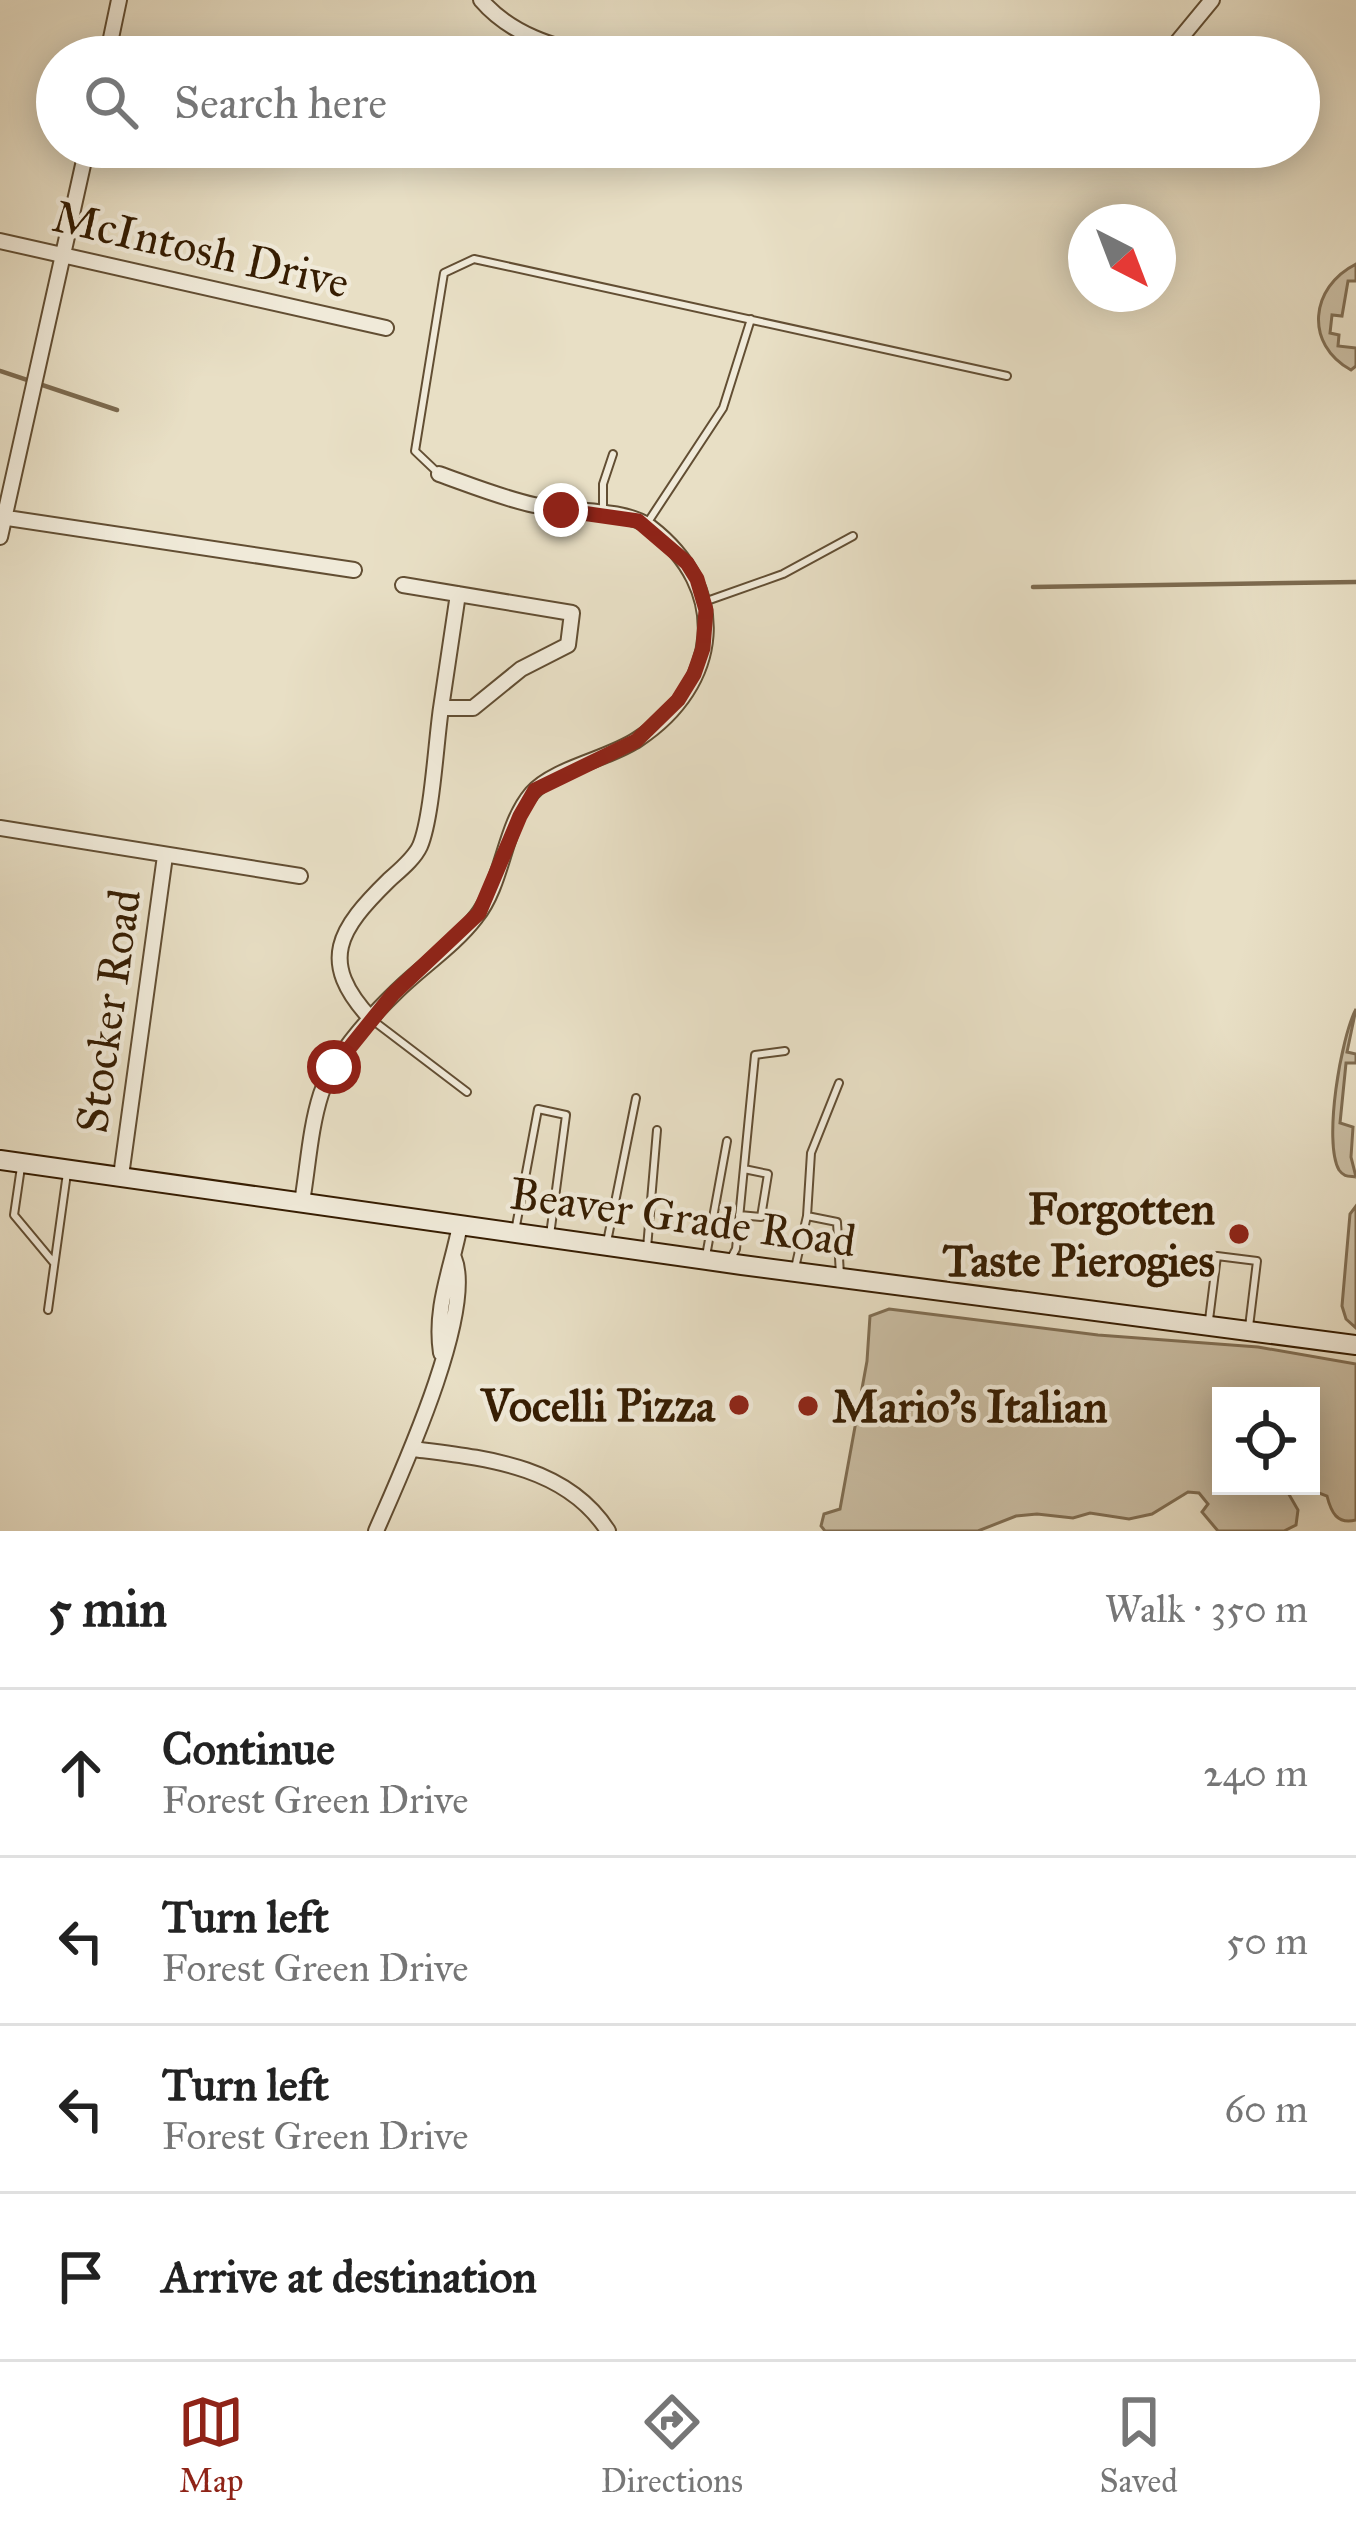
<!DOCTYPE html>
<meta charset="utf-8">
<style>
:root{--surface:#fff;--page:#f6f6f6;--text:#222;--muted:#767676;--line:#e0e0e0;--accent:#8f2418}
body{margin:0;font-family:"IM FELL Great Primer",serif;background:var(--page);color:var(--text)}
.controls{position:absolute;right:36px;bottom:36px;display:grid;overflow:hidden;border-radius:0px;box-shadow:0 6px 30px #0003}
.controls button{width:108px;height:108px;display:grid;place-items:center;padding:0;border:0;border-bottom:3px solid var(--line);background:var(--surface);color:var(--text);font:60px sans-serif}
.compass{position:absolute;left:1068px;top:204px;width:108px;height:108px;border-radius:50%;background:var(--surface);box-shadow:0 6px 30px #0003;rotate:138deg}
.stop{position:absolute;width:36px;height:36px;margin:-27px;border:9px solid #8f2418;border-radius:50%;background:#fff}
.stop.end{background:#8f2418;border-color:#fff;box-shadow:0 3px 12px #0008}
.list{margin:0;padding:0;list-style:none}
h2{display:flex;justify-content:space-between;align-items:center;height:156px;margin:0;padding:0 48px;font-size:51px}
h2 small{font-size:39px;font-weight:400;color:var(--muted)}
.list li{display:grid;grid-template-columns:78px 1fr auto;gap:36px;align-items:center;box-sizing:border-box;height:168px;padding:0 48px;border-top:3px solid var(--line)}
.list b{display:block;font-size:45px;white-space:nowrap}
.list p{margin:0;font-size:39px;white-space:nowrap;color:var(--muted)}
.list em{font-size:39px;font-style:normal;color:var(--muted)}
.icon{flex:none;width:66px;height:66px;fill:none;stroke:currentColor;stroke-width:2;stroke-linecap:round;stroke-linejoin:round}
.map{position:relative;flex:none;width:1356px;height:1531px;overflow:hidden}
.search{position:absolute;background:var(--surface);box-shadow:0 6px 30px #0003;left:36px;right:36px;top:36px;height:132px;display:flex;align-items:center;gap:30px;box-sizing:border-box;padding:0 42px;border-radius:66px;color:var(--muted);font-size:45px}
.sheet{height:828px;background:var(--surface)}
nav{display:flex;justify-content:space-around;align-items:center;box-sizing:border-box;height:168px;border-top:3px solid var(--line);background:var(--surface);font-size:33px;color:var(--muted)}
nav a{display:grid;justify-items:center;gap:6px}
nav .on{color:var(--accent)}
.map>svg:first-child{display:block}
.green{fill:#cabea4;stroke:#806e53;stroke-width:3}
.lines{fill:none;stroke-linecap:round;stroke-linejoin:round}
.stream{stroke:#7c6a4f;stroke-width:4.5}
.service-casing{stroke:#624e33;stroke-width:10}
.minor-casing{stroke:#624e33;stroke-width:18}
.secondary-casing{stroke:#361d02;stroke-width:22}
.service{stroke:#f0ead9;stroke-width:6}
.minor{stroke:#f0ead9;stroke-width:14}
.secondary{stroke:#f0ead9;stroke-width:18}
.route{stroke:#8f2418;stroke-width:15}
.poi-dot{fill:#8f2418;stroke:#f0ead9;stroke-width:4.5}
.labels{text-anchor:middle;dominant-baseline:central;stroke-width:9;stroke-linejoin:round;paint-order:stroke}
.street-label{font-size:45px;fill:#361d02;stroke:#f0ead9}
.poi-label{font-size:45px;font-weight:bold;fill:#361d02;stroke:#f0ead9;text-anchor:end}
</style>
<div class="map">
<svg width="1356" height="1531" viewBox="0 0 1356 1531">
<rect width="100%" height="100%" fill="#e8dfc5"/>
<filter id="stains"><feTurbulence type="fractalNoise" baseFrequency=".00167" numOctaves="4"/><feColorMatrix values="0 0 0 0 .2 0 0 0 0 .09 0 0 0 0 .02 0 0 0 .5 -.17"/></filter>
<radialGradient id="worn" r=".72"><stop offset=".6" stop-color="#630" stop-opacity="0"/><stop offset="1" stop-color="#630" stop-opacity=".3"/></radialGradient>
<path class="green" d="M1356 264V281H1348L1342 316 1332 315 1330 333 1339 335 1338 346 1356 348V366L1351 370C1304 344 1310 287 1356 264Z
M1356 1009 1347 1052 1356 1054V1063H1346L1340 1123 1353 1127 1351 1157 1356 1177C1348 1176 1344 1177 1339 1170 1323 1142 1341 1037 1356 1009Z
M1356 1206V1328L1346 1319 1342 1306 1350 1214Z
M889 1309 1098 1335 1258 1347 1356 1364V1520C1337 1525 1331 1512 1327 1496L1301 1486H1311V1396H1221V1486H1288L1287 1491 1298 1510 1296 1525 1284 1531H1218L1202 1512 1208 1504 1199 1493 1188 1492 1152 1514 1129 1519 1090 1513 1073 1518 1037 1514 1016 1516 978 1531H825L821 1526 824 1514 840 1509 867 1361 870 1316Z"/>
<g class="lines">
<path class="stream" d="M0 371 117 410
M1033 587 1356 582"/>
<g class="service-casing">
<path id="service" d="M436 471 415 451 444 273 474 259 1007 376
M603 509V484L613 454
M648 522 723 408 751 319
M704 602 783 574 853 536
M371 1019 467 1092
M21 1167 14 1215 54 1263
M739 1215 761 1217 768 1174 744 1169
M807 1216 811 1153 839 1083
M516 1226 538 1109 566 1115 550 1235
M607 1242 636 1098
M647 1248 657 1130
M706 1256 727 1141
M730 1260 736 1249 755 1055 785 1051
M795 1268 807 1216 837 1222 840 1275
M48 1310 67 1173
M1209 1320 1217 1256 1257 1261 1249 1327"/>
</g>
<g class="minor-casing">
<path id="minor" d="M481 0C511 35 554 47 597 57
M107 57 119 0
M1165 57 1212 0
M995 147 1029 153 1066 147
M0 241 386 328
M0 517 354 570
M0 537 87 147
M441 708 458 594
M0 828 300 876
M371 1019C317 961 339 929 389 880 400 870 414 859 420 846 432 818 436 742 441 708H473L521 669 568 645 572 613 403 585
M121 1176 165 856
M302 1202C308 1167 310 1128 321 1094 333 1058 369 1018 396 992 421 967 454 946 476 917 504 882 503 827 532 793 554 768 609 759 638 739 721 684 731 589 650 527 625 508 566 512 534 505 502 498 470 485 439 474
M441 1353C434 1307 452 1268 460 1225
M413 1449C484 1458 566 1465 608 1531
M376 1531C400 1476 476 1311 454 1258"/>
</g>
<g class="secondary-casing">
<path id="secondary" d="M0 1160 742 1265 1356 1345"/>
</g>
<use href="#service" class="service"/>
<use href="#minor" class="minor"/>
<use href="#secondary" class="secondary"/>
</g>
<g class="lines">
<path class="route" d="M334 1067 393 994 479 913 520 816 535 790 636 741 678 700 694 674 703 648 706 610 697 579 687 563 638 521 561 510"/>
</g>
<g class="poi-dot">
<circle cx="1239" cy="1234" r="12"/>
<circle cx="739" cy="1405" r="12"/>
<circle cx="808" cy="1406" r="12"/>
</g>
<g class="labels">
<g class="street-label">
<text transform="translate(201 249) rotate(13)">McIntosh Drive</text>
<text transform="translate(108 1011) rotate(-82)">Stocker Road</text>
<text transform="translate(683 1217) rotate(8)">Beaver Grade Road</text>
</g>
<g class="poi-label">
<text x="1215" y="1208">Forgotten<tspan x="1215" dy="52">Taste Pierogies</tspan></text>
<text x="715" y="1405">Vocelli Pizza</text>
<text x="832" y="1406" text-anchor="start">Mario's Italian</text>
</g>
</g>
<rect width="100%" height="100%" filter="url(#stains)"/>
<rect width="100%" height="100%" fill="url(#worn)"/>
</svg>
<div class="controls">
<button><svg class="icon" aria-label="locate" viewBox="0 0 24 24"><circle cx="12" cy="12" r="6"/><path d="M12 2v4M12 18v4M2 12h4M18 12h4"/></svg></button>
</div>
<svg class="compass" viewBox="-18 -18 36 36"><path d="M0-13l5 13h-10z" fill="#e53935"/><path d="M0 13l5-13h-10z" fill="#767676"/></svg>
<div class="stop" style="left:334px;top:1067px"></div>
<div class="stop end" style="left:561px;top:510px"></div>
<div class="search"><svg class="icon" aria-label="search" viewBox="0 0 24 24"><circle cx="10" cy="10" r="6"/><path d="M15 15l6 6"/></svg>Search here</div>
</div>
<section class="sheet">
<h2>5 min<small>Walk · 350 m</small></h2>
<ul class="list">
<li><svg class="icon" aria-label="ahead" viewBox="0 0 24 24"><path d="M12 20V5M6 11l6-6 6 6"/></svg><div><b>Continue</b><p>Forest Green Drive</p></div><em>240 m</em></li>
<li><svg class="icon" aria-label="left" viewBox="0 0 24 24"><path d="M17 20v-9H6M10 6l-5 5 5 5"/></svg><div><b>Turn left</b><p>Forest Green Drive</p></div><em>50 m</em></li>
<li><svg class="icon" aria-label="left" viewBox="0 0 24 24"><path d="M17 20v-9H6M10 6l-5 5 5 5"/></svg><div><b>Turn left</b><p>Forest Green Drive</p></div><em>60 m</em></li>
<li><svg class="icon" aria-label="arrive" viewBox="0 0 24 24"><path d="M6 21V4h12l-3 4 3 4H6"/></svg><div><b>Arrive at destination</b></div></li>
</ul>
</section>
<nav>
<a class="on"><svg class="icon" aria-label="map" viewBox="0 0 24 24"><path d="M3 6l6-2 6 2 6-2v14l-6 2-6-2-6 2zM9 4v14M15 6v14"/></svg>Map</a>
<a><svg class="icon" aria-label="directions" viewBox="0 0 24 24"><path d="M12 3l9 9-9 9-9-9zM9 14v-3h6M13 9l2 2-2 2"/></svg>Directions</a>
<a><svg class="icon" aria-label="saved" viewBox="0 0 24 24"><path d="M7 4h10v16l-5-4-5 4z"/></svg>Saved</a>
</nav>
